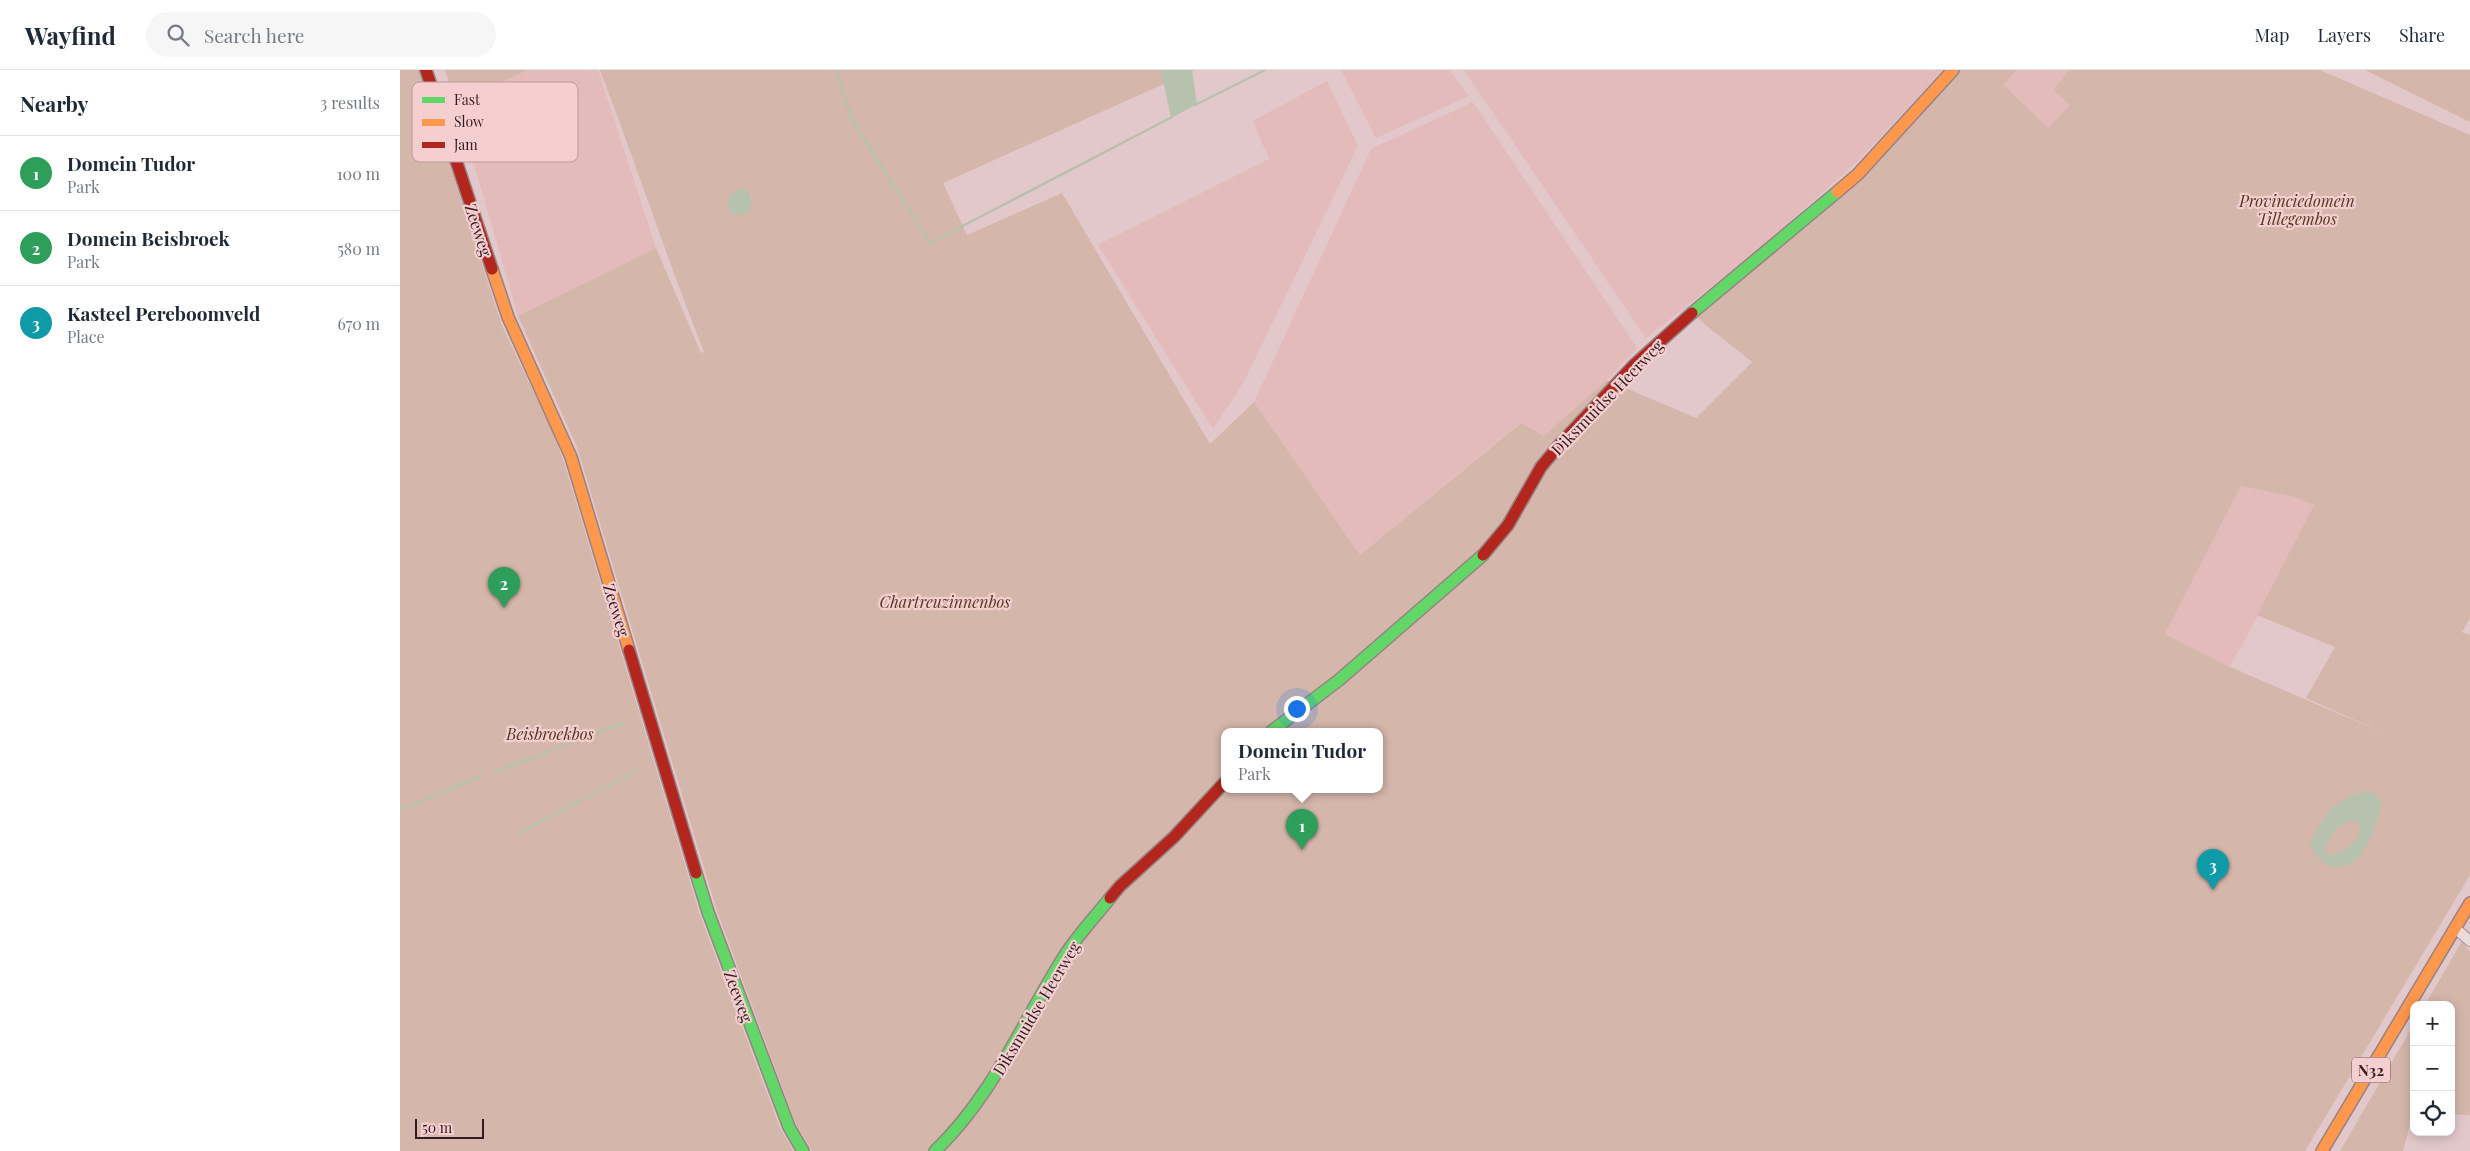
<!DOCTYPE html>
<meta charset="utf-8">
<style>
:root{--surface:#fff;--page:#f6f6f7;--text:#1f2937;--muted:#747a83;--line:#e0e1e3;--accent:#72585d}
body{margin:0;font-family:"Playfair Display",serif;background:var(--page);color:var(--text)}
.controls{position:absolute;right:15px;bottom:15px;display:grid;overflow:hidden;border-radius:10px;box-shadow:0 2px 12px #0003}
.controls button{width:45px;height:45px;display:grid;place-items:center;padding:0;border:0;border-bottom:1px solid var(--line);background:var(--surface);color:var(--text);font:25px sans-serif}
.scale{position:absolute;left:15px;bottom:12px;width:69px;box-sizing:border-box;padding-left:5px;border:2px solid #351c23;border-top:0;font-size:14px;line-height:18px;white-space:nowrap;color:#351c23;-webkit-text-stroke:4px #f5cecf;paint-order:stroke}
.you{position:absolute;left:896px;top:638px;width:18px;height:18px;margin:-12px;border:4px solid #fff;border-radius:50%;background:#1a73e8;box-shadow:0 0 0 8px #1a73e833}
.badge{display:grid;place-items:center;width:32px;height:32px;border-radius:50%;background:var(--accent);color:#fff;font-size:16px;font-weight:700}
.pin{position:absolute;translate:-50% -41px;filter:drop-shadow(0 1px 2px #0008)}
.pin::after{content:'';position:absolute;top:26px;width:18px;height:15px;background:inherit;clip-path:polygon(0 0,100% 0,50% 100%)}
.popup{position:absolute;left:821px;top:658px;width:162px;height:65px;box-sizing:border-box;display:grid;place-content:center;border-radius:10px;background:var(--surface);filter:drop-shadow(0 1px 4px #0005);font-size:16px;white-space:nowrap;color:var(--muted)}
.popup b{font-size:19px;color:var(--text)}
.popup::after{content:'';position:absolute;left:50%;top:100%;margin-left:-10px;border:10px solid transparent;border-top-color:var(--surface)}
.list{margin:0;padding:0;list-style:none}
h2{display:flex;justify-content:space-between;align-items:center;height:65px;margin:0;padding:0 20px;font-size:21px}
h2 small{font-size:16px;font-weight:400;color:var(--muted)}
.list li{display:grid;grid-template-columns:32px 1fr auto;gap:15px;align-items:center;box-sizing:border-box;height:75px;padding:0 20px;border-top:1px solid var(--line)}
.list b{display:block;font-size:19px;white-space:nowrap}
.list p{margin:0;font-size:16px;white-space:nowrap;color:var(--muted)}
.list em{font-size:16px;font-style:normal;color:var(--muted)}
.icon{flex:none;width:28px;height:28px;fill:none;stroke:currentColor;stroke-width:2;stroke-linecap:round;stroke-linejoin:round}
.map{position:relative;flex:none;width:2070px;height:1081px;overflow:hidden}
header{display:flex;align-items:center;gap:30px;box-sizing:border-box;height:70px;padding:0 25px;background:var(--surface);border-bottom:1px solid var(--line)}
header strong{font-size:24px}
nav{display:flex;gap:28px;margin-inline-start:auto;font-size:18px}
.search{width:350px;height:45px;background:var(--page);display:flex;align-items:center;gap:12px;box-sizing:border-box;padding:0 18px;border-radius:28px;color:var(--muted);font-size:19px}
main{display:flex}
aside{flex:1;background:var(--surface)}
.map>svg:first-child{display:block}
.farmland{fill:#e3bbba}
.green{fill:#d5b6ab;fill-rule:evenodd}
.water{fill:#b6c2ae;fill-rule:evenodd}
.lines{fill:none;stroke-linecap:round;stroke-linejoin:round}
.stream{stroke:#b6c2ae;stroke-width:2.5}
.street-casing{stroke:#a79295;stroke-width:12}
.fast-casing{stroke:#968285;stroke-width:14}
.slow-casing{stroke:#968285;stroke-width:14}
.jam-casing{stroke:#968285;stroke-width:14}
.street{stroke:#eadbdc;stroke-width:10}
.fast{stroke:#63d668;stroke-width:11}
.slow{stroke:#ff974d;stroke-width:11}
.jam{stroke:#b3261e;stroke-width:11}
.labels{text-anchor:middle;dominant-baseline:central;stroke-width:4.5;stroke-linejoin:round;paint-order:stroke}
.shield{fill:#f5cecf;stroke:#6f5157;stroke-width:1}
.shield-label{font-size:15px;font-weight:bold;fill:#351c23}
.park-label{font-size:16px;font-style:italic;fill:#513922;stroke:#f5cecf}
.street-label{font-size:16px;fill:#351c23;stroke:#f5cecf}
.key{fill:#f5cecf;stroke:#bb999b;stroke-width:1}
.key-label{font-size:14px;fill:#351c23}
</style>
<header>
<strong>Wayfind</strong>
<div class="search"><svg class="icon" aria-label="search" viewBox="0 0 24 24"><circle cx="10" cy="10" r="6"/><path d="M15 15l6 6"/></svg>Search here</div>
<nav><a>Map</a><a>Layers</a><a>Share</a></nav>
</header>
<main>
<aside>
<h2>Nearby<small>3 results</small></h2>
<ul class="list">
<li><span class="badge" style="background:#2e9e5b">1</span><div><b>Domein Tudor</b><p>Park</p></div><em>100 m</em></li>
<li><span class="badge" style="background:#2e9e5b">2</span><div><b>Domein Beisbroek</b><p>Park</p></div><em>580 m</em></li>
<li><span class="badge" style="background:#0f9aa8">3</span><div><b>Kasteel Pereboomveld</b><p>Place</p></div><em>670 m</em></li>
</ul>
</aside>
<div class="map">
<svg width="2070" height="1081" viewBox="0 0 2070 1081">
<rect width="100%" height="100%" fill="#e2c8ca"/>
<path class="farmland" d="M128 0H198L256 178 118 246 56 32Z
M941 0H1050L1069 26 976 68Z
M1064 0H1543L1457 92 1347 189 1246 268Z
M1616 0H1669L1653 20 1671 35 1648 58 1604 15Z
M927 11 958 76 843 314 813 359 698 175 869 89 853 51Z
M1073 32 1237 278 1207 310 1144 367 1120 353 960 485 854 332 971 79Z
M1841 416 1894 427 1914 435 1893 480 1830 597 1765 564Z"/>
<path class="green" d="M0 0H19L102 256 151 358 165 395 300 845 381 1060 394 1081H0Z
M45 0H128L56 32Z
M200 0H795L543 113 567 165 662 123 810 374 854 332 960 485 1121 353 1144 366 1207 310 1296 348 1352 292 1297 248 1559 0H1616L1604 15 1648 58 1670 35 1653 20 1669 0H1920L2070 65V548L2062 562 2070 565V805L1905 1081H412L395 1052 317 841 177 377 118 246 256 178 301 283 304 282C267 189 236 94 200 0ZM1841 416 1894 427 1914 435 1857 545 1935 577 1906 628 1990 666 1828 596 1765 564ZM824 661H980V719H824Z
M1965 0H2070V52Z
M2062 871 2070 882V1045L2051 1044V935H2025Z
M2014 954V1039L2003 1081H1940Z"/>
<path class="water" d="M761 0H792L797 34 771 48Z
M339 119 347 120C352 128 353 134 349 142L341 145 331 144 327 129Z
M1964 721 1972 722 1981 729C1983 744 1966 783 1953 792 1949 796 1940 797 1935 798 1921 793 1917 786 1910 775 1925 745 1931 731 1964 721ZM1952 750 1960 754C1961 771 1945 784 1929 785L1924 780C1928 767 1939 754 1952 750Z"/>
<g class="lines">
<path class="stream" d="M436 0 451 48 530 173 772 47
M795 35 865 0
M95 702 224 653
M0 740 81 706
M119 763 238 700"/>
<g class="street-casing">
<path id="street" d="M2055 858 2070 871"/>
</g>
<g class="fast-casing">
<path id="fast" d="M1292 243 1437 122
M872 661 939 610 1083 485
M296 803 308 842 389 1057 403 1081
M535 1081C593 1026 623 951 665 885 678 865 695 847 710 828"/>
</g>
<g class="slow-casing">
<path id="slow" d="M1437 122 1458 104 1553 0
M92 199 108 247 171 387 229 580
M1922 1081 2070 833"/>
</g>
<g class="jam-casing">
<path id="jam" d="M26 0 92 199
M1083 485 1108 455 1141 397 1161 373 1234 295 1292 243
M229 580 296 803
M710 828 720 816 774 767 824 713"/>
</g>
<use href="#street" class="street"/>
<use href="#fast" class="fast"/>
<use href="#slow" class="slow"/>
<use href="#jam" class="jam"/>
</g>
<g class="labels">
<rect class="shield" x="1952" y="987.5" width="38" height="25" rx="4"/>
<g class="shield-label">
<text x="1971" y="1000">N32</text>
</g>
<g class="park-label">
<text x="1897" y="130">Provinciedomein<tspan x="1897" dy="18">Tillegembos</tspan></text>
<text x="545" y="531">Chartreuzinnenbos</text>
<text x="150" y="663">Beisbroekbos</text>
</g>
<g class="street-label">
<text transform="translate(79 160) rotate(72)">Zeeweg</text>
<text transform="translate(1207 327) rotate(-46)">Diksmuidse Heerweg</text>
<text transform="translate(217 540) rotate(73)">Zeeweg</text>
<text transform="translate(339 926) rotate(70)">Zeeweg</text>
<text transform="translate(636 938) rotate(-59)">Diksmuidse Heerweg</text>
</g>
</g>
<rect x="12" y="12" width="166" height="80" rx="8" class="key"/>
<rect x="22" y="27" width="23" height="6" fill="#63d668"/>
<rect x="22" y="49" width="23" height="7" fill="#ff974d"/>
<rect x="22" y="72" width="23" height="6" fill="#b3261e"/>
<g class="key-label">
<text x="54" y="35">Fast</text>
<text x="54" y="57">Slow</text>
<text x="54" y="80">Jam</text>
</g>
</svg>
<div class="controls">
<button>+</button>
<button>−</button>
<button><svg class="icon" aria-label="locate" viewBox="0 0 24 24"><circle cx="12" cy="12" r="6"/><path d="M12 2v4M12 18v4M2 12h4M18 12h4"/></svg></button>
</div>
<div class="scale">50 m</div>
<div class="you"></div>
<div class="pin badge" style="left:902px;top:780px;background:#2e9e5b">1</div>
<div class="popup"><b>Domein Tudor</b>Park</div>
<div class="pin badge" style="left:104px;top:538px;background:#2e9e5b">2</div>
<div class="pin badge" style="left:1813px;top:820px;background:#0f9aa8">3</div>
</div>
</main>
